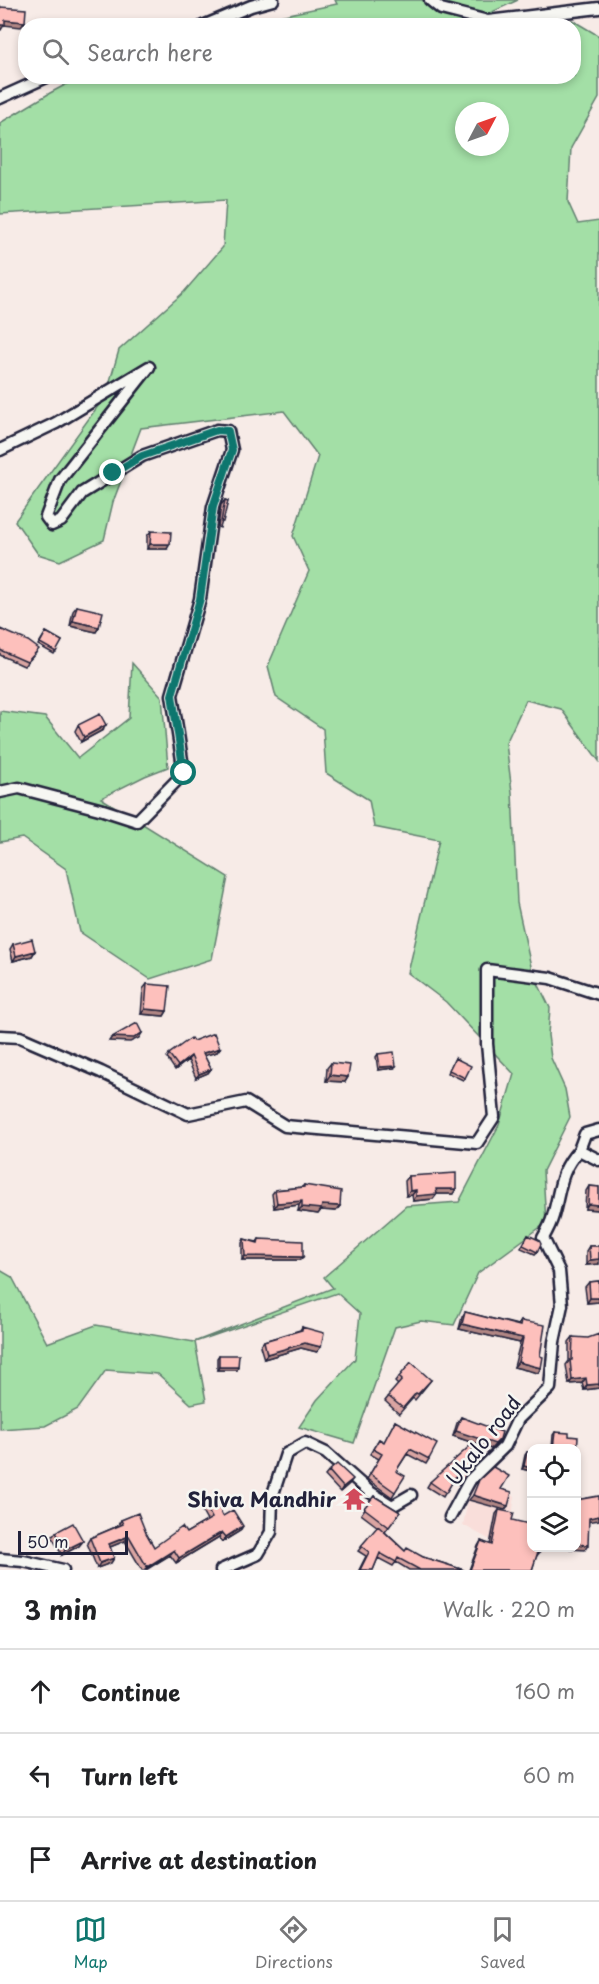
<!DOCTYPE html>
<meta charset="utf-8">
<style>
:root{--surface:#fff;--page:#f2f2f2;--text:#202124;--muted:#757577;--line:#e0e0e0;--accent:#0f766e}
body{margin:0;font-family:"Playpen Sans",sans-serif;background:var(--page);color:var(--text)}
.controls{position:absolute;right:18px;bottom:18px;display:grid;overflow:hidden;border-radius:12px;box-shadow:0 3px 9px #0003}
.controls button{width:54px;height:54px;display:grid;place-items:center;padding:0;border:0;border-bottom:2px solid var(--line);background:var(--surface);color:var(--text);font:30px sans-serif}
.compass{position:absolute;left:455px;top:102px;width:54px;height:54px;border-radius:50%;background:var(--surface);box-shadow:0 3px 9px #0003;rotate:49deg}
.scale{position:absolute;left:18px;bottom:15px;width:110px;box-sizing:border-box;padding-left:6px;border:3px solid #22223b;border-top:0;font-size:16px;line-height:21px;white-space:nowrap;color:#22223b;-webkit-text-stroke:4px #f6f6f2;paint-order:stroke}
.stop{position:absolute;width:18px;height:18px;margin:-14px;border:4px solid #0f766e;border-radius:50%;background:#fff}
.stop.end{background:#0f766e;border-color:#fff;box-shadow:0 2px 6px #0008}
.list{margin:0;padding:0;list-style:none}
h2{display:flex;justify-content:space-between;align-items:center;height:78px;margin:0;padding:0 24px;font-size:26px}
h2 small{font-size:20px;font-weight:400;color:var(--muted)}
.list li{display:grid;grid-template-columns:39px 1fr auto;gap:18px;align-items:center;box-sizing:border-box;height:84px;padding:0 24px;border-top:2px solid var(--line)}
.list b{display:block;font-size:22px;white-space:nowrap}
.list em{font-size:20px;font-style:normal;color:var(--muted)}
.icon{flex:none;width:33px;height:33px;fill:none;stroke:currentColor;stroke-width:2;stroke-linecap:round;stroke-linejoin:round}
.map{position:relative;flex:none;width:599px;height:1570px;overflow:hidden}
.search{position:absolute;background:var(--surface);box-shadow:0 3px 9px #0003;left:18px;right:18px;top:18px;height:66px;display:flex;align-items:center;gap:15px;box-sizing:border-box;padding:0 21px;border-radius:24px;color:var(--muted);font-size:22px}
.sheet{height:330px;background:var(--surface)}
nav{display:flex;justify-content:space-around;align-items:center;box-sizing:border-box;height:84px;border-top:2px solid var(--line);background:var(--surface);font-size:16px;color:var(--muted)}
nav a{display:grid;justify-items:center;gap:3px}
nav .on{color:var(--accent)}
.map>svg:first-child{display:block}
.built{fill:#f9deda}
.green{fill:#a3dfa6;stroke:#628070;stroke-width:1.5;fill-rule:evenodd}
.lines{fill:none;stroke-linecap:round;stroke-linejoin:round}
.minor-casing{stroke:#22223b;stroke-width:15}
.minor{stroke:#f6f6f2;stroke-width:10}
.wall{fill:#daa5a2;stroke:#22223b;stroke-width:1.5}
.shaded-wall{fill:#b18684;stroke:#22223b;stroke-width:1.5}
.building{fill:#fdc0bc;stroke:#22223b;stroke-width:1.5}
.route{stroke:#0f766e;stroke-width:8}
.labels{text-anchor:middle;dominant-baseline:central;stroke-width:5;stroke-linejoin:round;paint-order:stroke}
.street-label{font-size:20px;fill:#22223b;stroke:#f6f6f2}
.poi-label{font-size:20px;font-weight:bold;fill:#22223b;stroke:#f6f6f2;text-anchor:end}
</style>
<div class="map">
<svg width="599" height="1570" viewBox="0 0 599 1570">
<rect width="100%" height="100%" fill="#f7ebe7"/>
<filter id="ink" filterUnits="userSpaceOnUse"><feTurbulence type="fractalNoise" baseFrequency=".0167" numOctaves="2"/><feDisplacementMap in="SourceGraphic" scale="12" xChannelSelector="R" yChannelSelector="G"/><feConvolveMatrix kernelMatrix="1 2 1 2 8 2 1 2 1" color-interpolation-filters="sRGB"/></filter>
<g filter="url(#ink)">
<path class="built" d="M472 1481 515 1496 507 1549 463 1525Z"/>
<path class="green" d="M335 0H518L464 25 235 26 251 18 275 17 337 4Z
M572 20 599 36V98L571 148 568 202 578 224 599 221V761L561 709 526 700 506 743 512 792 517 903 532 971 550 1008 548 1035 551 1058 565 1089 570 1117 543 1171 546 1223 478 1273 454 1325 421 1321 395 1327 354 1443 299 1427 317 1400 355 1359 360 1314 337 1293 195 1342 206 1401 191 1404 158 1374 106 1370 78 1409 45 1426 0 1429V1270L12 1277 47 1343 96 1325 194 1342 333 1288 324 1277 406 1206 459 1202 499 1125 514 1074 446 1002 408 973 439 840 374 827 369 800 326 773 323 729 276 697 268 666 309 571 293 536 318 456 284 411 141 428 113 502 104 540 60 561 38 554 15 521 106 395 119 350 184 292 223 247 226 200 0 214V123L50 93 80 77 574 76V26L559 25ZM464 111H500V147H464Z
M132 663 162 697 168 767 145 776 101 798 228 877 212 959 150 979 80 932 66 869 22 838 0 842V711L45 717 78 758 129 718Z"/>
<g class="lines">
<g class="minor-casing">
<path id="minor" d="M430 0 441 9 488 21 599 8
M203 26 251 6 273 0
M0 98 49 76
M0 450 56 423 149 367 60 480 46 517 52 525 61 521 82 493 142 456 217 430 228 431 232 450 213 507 200 599 172 695 184 773 137 821 103 810 19 788 0 792
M0 1036 20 1037 101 1072 188 1114 246 1102 285 1126 477 1143 494 1117 487 1044V970L550 978 599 994
M599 1130 585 1134 579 1150 599 1160
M450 1517 470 1480 505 1446 518 1419 550 1388 554 1342 562 1305 559 1271 543 1238C547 1231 551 1223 553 1216 561 1188 559 1172 579 1150
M0 1559 23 1561 63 1570
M221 1570 258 1554 271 1532 272 1497 286 1454 305 1443 326 1453 370 1492 392 1506 411 1495"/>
</g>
<use href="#minor" class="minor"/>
</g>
<path class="wall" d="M225 500 228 501 220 528 218 527 221 505Z
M151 531 167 549H147V536Z
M77 606 99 627 96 632 70 626 73 611Z
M0 629 36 653 24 666 0 655Z
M46 632 62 641 54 654 38 645Z
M78 725 103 730 81 742 75 731Z
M13 944 35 951 32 956 13 961 10 949Z
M147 984 167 1011 164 1016 141 1014 143 989Z
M193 1041 220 1048 217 1052 204 1055 211 1069 208 1073 196 1078 188 1060 175 1070 167 1058 169 1054Z
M378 1054 394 1068 378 1070 376 1057Z
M455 1058 465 1078 463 1080 448 1073Z
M331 1063 348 1077 345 1082 326 1081 327 1068Z
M409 1176 453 1194H437L433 1199 413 1201 412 1195 406 1196 405 1181Z
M304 1185 340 1206 336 1211 321 1210 318 1214 298 1211 299 1205 274 1208 272 1194 275 1190 302 1187Z
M589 1186 599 1187V1210L585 1209 586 1191Z
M528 1235 537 1252 535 1254 521 1248Z
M244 1239 257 1242 259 1239 300 1260H242V1243Z
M589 1246H599V1264L586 1265V1251Z
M599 1281V1302L587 1303 585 1287 589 1282Z
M465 1312 518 1325 521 1321 540 1356 538 1373 514 1367 520 1343 459 1329 462 1317Z
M302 1327 317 1352 301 1348 264 1359 260 1346 264 1341 300 1330Z
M573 1337 599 1388 584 1390 582 1383 569 1384 566 1365 569 1361V1342Z
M219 1355 238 1367 237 1370H217V1358Z
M399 1377 431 1380 415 1400 413 1398 399 1414 385 1401 398 1385 395 1382Z
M461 1417 500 1439 491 1449 453 1436 457 1423Z
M395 1421 429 1459 426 1464 407 1454 396 1471 395 1492 392 1497 367 1479 379 1459 370 1454 379 1439 384 1442Z
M555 1432 569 1436 576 1449H552L553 1435Z
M527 1452 531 1453V1471L522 1469 525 1455Z
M471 1453 477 1463 466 1474 459 1485 453 1480 443 1497 427 1487 430 1482Z
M329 1471 349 1484 340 1492 325 1476Z
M374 1496 400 1512 385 1532 405 1551 423 1557 464 1570H409L396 1562 393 1566 378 1558 373 1570H359L366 1556 358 1551 378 1527 361 1514Z
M205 1505 223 1516 240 1531 222 1542 219 1537 176 1563 170 1555 146 1570H142L125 1541 110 1547 114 1558 111 1563 97 1568 87 1543 90 1538 118 1526V1525L121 1520 146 1533 154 1547 186 1533 207 1521 201 1510Z
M499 1510 527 1532 539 1553 536 1557 532 1570H469L478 1546 481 1541 490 1545 496 1514Z
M56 1532 83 1541 79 1546 62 1555 52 1537Z"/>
<path class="shaded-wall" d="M5 20 25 22 21 27 4 25 1 30H0V25Z
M150 544H170L167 549H147Z
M73 621 99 627 96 632 70 626Z
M106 725 103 730 81 742 84 737Z
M35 951 32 956 13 961 16 956Z
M145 1009 167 1011 164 1016 141 1014Z
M142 1033 139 1038 130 1042 109 1041 112 1037Z
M220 1048 217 1052 200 1057 203 1053Z
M191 1056 188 1060 175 1070 178 1066Z
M396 1066 394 1068 378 1070 380 1067Z
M211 1069 208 1073 196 1078 199 1074Z
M330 1075 348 1077 345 1082 326 1081Z
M436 1189H456L453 1194H437L433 1199 413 1201 416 1196Z
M416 1190 412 1195 406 1196 410 1191Z
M302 1201 299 1205 274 1208 277 1203Z
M588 1204 599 1205V1210L585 1209Z
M322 1205 340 1206 336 1211 321 1210 318 1214 298 1211 302 1207Z
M245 1256 303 1257 300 1260H242Z
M599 1259V1264L586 1265 590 1260Z
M590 1298H599V1302L587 1303Z
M462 1324 523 1338 520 1343 459 1329Z
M305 1343 321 1347 317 1352 301 1348 264 1359 267 1354Z
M518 1362 541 1368 538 1373 514 1367Z
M219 1367H238L237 1370H217Z
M586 1378 582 1383 569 1384 572 1380Z
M599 1384V1388L584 1390 587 1385Z
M456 1431 500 1439 491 1449 453 1436Z
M524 1466 531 1468V1471L522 1469Z
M353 1479 349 1484 340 1492 343 1487Z
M473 1495 508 1506 505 1510 469 1500Z
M599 1516V1520L586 1522 589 1518Z
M243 1526 240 1531 222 1542 226 1537Z
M222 1532 219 1537 176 1563 179 1558Z
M129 1536 125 1541 105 1549 109 1544Z
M83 1541 79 1546 62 1555 65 1550Z
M576 1544 588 1545 585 1550 571 1549 572 1548H576Z
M174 1550 170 1555 144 1570 147 1567Z
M114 1558 111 1563 97 1568 100 1563Z"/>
<path class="building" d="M0 7 26 9 25 22 5 20V25H0Z
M225 500 228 501 223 522H221Z
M151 531 171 532 170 544H150Z
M77 606 103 612 99 627 73 621Z
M0 629 28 641 39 649 27 662 0 650Z
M46 632 62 641 56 652 40 643Z
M100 714 106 725 84 737 78 725Z
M32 939 35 951 16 956 13 944Z
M147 984 170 986 167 1011 145 1009Z
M137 1023 142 1033 134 1038 112 1037Z
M214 1033 220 1048 203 1053 211 1069 199 1074 191 1056 178 1066 169 1054 191 1038 193 1041Z
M394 1052 396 1066 380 1067 378 1054Z
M455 1058 471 1066 465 1078 449 1070Z
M331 1063 350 1065 348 1077 330 1075Z
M456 1173V1189H436L437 1194 416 1196V1190L410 1191 409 1176Z
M304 1185 341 1191 340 1206 322 1205 321 1209 302 1207V1201L277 1203 275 1190 304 1187Z
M589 1186 599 1187V1205L588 1204Z
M528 1235 539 1240 541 1244 537 1252 523 1245Z
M244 1239 258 1243 259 1239 303 1241V1257L245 1256Z
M589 1246H599V1259L590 1260Z
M599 1281V1298H590L589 1282Z
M465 1312 520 1326 521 1321 545 1325 540 1356 543 1357 541 1368 518 1362 523 1338 462 1324Z
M302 1327 324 1333 321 1347 305 1343 267 1354 264 1341 302 1330Z
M599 1334V1384L587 1385 586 1378 572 1380 570 1360H572L573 1337 588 1338Z
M219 1355H239L238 1367H219Z
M411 1362 431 1380 418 1394 416 1393 403 1408 388 1396 402 1380 399 1377Z
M461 1417 502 1432 500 1439 495 1444 456 1431Z
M395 1421 437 1444 429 1459 410 1449 396 1471 405 1476 395 1492 370 1474 382 1454 373 1449 379 1439 384 1442Z
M555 1432 569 1433V1436L578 1437 577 1451 576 1449H553Z
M471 1445 474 1447 471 1453 480 1458 468 1470 462 1481 456 1476 446 1493 430 1482Z
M527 1452 531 1453V1468L524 1466Z
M337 1464 353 1479 343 1487 329 1471Z
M493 1467 509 1476 501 1489 512 1492 508 1506 473 1495 479 1480Z
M374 1496 400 1512 389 1527 364 1508Z
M599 1496V1516L589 1518 588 1545 576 1544V1500Z
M215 1500 223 1516 233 1510 243 1526 226 1537 222 1532 179 1558 174 1550 147 1567 129 1536 109 1544 114 1558 100 1563 90 1538 123 1524 121 1520 138 1513 146 1533 154 1547 182 1527 186 1533 212 1518 205 1505Z
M499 1510 514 1513 512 1520 529 1524 527 1532 531 1534V1548H542L539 1553 538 1552 532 1570H470L481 1541 492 1545Z
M73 1523 83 1541 65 1550 56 1532Z
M378 1526 405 1551 407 1548 423 1557 464 1570H420L398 1558 396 1562 380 1553 373 1570H360L369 1552 361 1546Z"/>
</g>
<g class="lines" filter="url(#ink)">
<path class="route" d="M113 473 142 456 217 430 228 431 232 450 213 507 200 599 172 695 184 773"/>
</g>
<defs>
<g id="temple-bare" transform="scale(1.8)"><path d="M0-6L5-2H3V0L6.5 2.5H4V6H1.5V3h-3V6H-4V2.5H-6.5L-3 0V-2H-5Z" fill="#d1495b" stroke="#f6f6f2" stroke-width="2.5" paint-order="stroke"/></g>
</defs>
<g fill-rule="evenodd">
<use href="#temple-bare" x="354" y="1499"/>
</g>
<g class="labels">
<g class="street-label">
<text transform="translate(483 1440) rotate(-52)">Ukalo road</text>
</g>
<g class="poi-label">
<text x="336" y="1499">Shiva Mandhir</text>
</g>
</g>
</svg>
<div class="controls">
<button><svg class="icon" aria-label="locate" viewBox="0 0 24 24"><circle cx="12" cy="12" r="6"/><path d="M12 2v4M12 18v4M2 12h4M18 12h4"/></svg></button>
<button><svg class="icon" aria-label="layers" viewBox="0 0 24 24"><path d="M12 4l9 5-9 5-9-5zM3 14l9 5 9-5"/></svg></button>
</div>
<svg class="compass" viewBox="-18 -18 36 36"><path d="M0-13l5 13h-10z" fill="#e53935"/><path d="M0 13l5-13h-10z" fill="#757577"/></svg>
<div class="scale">50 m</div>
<div class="stop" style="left:184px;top:773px"></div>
<div class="stop end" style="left:113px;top:473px"></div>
<div class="search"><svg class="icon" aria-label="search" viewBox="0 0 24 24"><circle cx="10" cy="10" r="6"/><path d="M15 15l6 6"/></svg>Search here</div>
</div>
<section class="sheet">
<h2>3 min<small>Walk · 220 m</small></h2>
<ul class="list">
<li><svg class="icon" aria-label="ahead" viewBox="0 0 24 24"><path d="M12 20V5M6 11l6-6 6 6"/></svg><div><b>Continue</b></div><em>160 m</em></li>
<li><svg class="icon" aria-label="left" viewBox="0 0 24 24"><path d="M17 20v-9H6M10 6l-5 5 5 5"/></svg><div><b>Turn left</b></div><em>60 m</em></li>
<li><svg class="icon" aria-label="arrive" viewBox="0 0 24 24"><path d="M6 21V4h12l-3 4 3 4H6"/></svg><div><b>Arrive at destination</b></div></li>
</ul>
</section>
<nav>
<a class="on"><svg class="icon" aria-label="map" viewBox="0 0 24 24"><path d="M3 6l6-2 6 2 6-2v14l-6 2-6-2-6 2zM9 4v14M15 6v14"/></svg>Map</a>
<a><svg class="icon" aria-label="directions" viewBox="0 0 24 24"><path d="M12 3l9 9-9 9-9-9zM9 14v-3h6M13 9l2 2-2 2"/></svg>Directions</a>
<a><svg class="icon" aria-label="saved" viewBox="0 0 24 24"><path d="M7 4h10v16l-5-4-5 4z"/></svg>Saved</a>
</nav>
